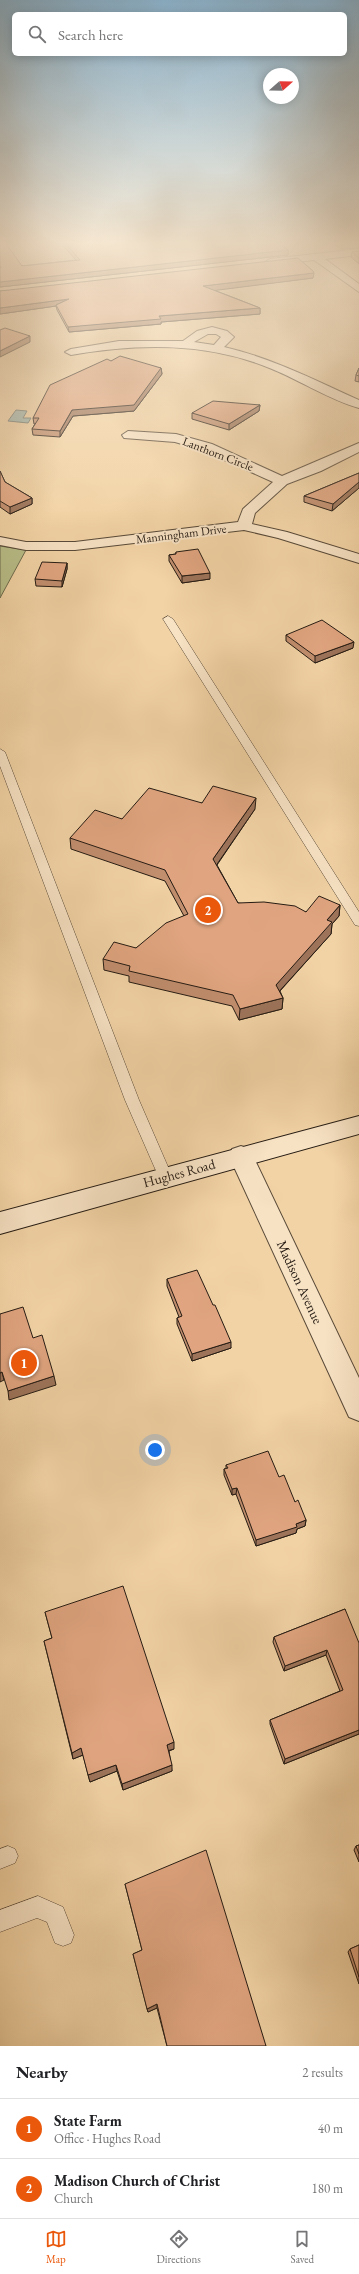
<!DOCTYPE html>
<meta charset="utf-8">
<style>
:root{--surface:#fff;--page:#f6f6f6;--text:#202124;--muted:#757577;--line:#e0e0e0;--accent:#ea580c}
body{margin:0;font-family:"EB Garamond",serif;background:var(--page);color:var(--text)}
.compass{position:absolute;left:263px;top:68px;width:36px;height:36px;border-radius:50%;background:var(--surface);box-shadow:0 2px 10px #0003;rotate:70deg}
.you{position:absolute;left:155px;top:1450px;width:14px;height:14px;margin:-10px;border:3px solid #fff;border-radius:50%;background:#1a73e8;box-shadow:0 0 0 6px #1a73e833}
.badge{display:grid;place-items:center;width:26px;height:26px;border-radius:50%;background:var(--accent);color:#fff;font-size:13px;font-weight:700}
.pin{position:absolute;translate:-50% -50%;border:2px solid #fff;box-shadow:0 1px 4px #0006}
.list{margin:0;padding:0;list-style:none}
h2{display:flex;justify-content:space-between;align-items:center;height:52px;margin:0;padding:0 16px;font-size:17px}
h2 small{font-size:13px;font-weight:400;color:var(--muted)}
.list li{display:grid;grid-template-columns:26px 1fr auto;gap:12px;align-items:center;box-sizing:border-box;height:60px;padding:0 16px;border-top:1px solid var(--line)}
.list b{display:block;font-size:15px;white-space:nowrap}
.list p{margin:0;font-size:13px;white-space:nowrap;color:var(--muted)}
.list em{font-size:13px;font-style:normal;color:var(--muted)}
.icon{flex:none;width:22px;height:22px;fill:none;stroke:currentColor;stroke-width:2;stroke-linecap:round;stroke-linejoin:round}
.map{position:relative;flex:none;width:359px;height:2046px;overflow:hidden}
.search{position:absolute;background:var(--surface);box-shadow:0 2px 10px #0003;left:12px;right:12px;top:12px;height:44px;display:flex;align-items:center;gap:10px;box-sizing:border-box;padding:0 14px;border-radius:6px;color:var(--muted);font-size:15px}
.sheet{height:172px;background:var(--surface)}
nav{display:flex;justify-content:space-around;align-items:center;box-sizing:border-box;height:56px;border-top:1px solid var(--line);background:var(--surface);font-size:11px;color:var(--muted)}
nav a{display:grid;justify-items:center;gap:2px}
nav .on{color:var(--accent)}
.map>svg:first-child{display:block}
.green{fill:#b8bd88;stroke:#6e6c4e}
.water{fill:#9db6b0;stroke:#6d7871}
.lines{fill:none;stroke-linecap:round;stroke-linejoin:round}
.service-casing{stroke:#584938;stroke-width:1}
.minor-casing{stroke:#584938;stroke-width:2}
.secondary-casing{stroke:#251b13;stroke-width:2}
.service{fill:#f7e2c4;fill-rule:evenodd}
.minor{fill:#f7e2c4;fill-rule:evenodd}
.secondary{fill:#f7e2c4;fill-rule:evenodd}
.wall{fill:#c18e6e;stroke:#251b13}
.shaded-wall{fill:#9d745a;stroke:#251b13}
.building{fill:#e0a580;stroke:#251b13}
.labels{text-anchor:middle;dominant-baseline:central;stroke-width:4;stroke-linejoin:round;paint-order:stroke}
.far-street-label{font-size:12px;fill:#251b13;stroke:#f7e2c4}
.street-label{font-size:14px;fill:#251b13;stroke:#f7e2c4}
</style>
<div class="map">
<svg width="359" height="2046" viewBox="0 0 359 2046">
<rect width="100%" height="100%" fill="#f2d3a5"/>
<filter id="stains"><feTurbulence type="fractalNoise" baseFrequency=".005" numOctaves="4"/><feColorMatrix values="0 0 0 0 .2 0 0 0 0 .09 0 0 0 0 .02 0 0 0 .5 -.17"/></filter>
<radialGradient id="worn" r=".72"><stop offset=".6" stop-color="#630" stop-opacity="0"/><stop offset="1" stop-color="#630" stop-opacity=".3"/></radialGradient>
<path class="green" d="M0 546 26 550 0 598Z"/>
<path class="water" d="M16 410 27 411 23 418H31L28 423 8 421Z"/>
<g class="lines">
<g class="service-casing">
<path id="service" d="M168 616 173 619 359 912V926L355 925 163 619Z
M0 749 5 752 139 1100 172 1176 170 1180 165 1182 160 1180 125 1100 0 766Z
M8 1846 15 1849 18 1856 15 1863 0 1869V1849Z
M38 1896 63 1907 74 1935 71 1943 63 1946 55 1943 47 1922 37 1918 0 1932V1910Z"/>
</g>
<g class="minor-casing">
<path id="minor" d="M359 249V255L325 259 359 284V292L314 260 270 265 265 262 270 259Z
M212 327 227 331 234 337 224 347C272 358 315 380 359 400V408C332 401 299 380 272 369 208 342 139 343 71 355L65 352 71 349 119 341H183L197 331ZM208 334H216L221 337 214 345 194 342Z
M128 431 176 434 212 444 282 476 359 443V452L321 471 287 484 255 513 252 524 287 532 359 554V563L278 538 244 530 75 550H26L0 545V537L26 542H75L238 522 243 509 273 482 202 450 175 442 124 438 122 435Z
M241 1146 250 1149 253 1156 359 1378V1421L349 1417 229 1156 232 1149Z"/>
</g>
<g class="secondary-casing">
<path id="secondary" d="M359 1116V1134L0 1234V1212Z"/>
</g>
<use href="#service" class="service"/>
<use href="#minor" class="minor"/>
<use href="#secondary" class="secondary"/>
</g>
<path class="wall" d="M0 241 22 266 76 260 59 241H278L288 250V255L0 287Z
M331 241H359L341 249Z
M359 251V264L351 257 352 252Z
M313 278 214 290 260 308V314L161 322V324L69 332 57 310 56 306 0 314V291Z
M111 361 161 368 162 374 134 411 73 416 60 437 33 435 32 429 35 424H34L33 418Z
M359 368V382L355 381 356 375Z
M260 405 259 411 229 430 192 419V413Z
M0 471 5 482 32 498V504L10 514 0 507Z
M359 473V488L332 511 304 502V496Z
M176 552 210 579 182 583 169 561V555L176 554Z
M67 563V569L62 587 36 586 35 579Z
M286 635 353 648 315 663 286 641Z
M202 803 255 809 217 865 238 903 306 912 340 905 339 916 332 924 331 934 280 991 283 998 282 1009 239 1020 232 1006 129 982V976L104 970 103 959 136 948 184 916 165 881 71 849 70 838 122 819Z
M167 1279 213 1305 231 1348 192 1361 177 1324V1318L179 1317 167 1286Z
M226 1465 279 1477 295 1502 306 1520 305 1526 297 1529 296 1533 256 1546 236 1494 232 1495 224 1475V1469H226Z
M345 1609 359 1734 284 1764 270 1724V1720L340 1691 326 1655 284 1671 273 1642 274 1637Z
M45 1612 174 1749 169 1751 172 1771 123 1790 117 1771 90 1782 83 1755 73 1759 44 1641 52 1638Z
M359 1845V1862L354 1850 356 1846Z
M125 1884 266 2046H167L157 2008 148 2012 133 1954 142 1950Z
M359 1945V1984L348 1952 350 1949Z"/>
<path class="shaded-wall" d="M359 243V248L341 249 342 244Z
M288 250V255L0 287V282Z
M314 273 313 278 203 292V286Z
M69 299 56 305V306L0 314V308Z
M260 308V314L161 322V324L69 332 68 327 159 316Z
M30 336V342L0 357V351Z
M161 368 162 374 134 411 73 416 60 437V431L72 410Z
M260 405 259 411 229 430V424Z
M359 482V488L332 511 333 504Z
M32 498V504L10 514V507Z
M67 563V569L62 587V581Z
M210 573V579L182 583V576Z
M354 642 353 648 315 663V656Z
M256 798 255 809 213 870V859Z
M340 905 339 916 332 924 331 934 275 996 276 985 327 920Z
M283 998 282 1009 239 1020 240 1009Z
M231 1342V1348L192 1361V1354Z
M2 1372 4 1380 0 1382V1373Z
M54 1376 56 1385 9 1400 8 1391Z
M237 1488 236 1494 232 1495V1489Z
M306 1520 305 1526 297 1529 296 1533 256 1546V1540Z
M327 1650 326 1655 284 1671 285 1666Z
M359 1730V1734L284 1764 285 1759Z
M174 1742V1749L167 1751V1745Z
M81 1748 83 1755 73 1759 72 1753Z
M116 1765 117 1771 90 1782 88 1775Z
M172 1765V1771L123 1790 122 1784Z
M157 2004V2008L148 2012 147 2009Z"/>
<path class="building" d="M0 241H4L22 266 80 260 63 241H278L288 250 0 282V268H1L0 266Z
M338 241H359V243L342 244Z
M359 251V258L352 252Z
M298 258 313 271 314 273 203 286 260 308 159 316 161 319 68 327 56 305 69 299 0 308V291Z
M5 328 30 336 0 351V330Z
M120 356 161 368 134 405 72 410 60 431 32 429 39 418H33L50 385 107 359 111 361Z
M359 368V376L356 375Z
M213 401 260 405 229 424 192 413Z
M0 471 5 482 32 498 10 507 0 501Z
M359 473V482L333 504 304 496Z
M198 549 210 573 182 576 169 555 176 554V552Z
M42 562 67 563 62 581 35 579Z
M322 620 354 642 315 656 286 635Z
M213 786 256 798 213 859 238 903 264 902 295 906 306 912 319 896 340 905 327 920 332 922 276 985 283 998 240 1009 233 995 129 971 130 966 103 959 114 942 136 948 166 923 188 914 165 870 70 838 95 810 122 819 149 788 202 803Z
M197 1270 213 1305H215L231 1342 192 1354 177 1318 182 1316 167 1279Z
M23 1307 33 1338 42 1335 54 1376 8 1391 2 1372 0 1373V1314Z
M268 1451 279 1477 284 1475 295 1502 298 1500 306 1520 296 1524 297 1527 256 1540 237 1488 232 1489 224 1469 228 1468 226 1465Z
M123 1586 174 1742 167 1745 172 1765 122 1784 116 1765 88 1775 81 1748 72 1753 44 1641 52 1638 45 1612Z
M345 1609 359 1643V1730L285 1759 270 1720 343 1690 327 1650 285 1666 274 1637Z
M359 1845V1854L356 1846Z
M206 1850 266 2046H167L157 2004 147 2009 133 1954 142 1950 125 1884Z
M359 1945V1977L350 1949Z"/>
<linearGradient id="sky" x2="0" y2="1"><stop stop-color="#8ab5d2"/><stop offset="0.46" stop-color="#f9ebd6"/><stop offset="1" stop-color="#f9ebd6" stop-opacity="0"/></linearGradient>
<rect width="359" height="528" fill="url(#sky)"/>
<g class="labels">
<g class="far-street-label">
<text transform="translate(218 454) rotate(21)">Lanthorn Circle</text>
<text transform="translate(181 534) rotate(-7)">Manningham Drive</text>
</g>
<g class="street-label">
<text transform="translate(179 1173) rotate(-15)">Hughes Road</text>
<text transform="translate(300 1282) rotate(65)">Madison Avenue</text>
</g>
</g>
<rect width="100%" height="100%" filter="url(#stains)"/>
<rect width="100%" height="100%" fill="url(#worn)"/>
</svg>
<svg class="compass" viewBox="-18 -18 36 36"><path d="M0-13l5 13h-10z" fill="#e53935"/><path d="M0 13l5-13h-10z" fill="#757577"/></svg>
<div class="you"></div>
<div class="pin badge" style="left:24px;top:1363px">1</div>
<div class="pin badge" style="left:208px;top:910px">2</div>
<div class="search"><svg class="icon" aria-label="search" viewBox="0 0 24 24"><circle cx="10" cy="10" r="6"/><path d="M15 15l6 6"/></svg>Search here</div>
</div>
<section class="sheet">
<h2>Nearby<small>2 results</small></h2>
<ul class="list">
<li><span class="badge">1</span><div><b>State Farm</b><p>Office · Hughes Road</p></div><em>40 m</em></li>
<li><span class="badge">2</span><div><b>Madison Church of Christ</b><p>Church</p></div><em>180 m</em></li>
</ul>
</section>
<nav>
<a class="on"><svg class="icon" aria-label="map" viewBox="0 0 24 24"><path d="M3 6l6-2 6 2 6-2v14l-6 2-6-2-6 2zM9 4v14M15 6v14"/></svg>Map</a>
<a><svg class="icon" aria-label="directions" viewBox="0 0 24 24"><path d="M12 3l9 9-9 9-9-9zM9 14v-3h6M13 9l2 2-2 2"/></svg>Directions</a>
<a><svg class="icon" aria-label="saved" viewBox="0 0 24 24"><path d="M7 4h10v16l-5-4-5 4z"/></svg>Saved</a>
</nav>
